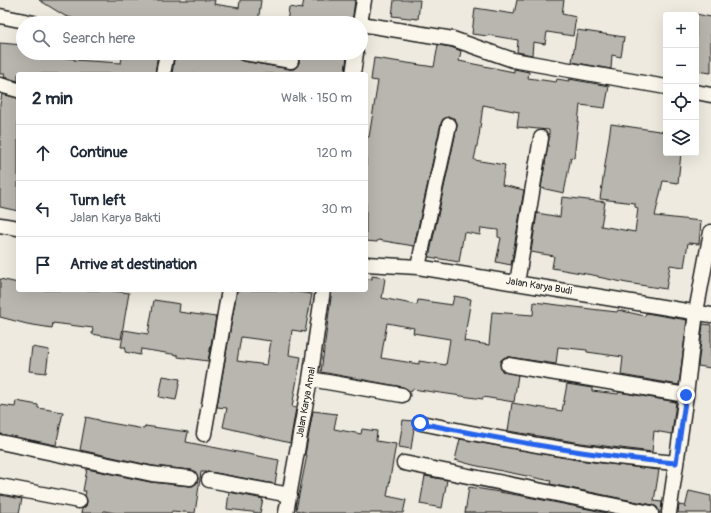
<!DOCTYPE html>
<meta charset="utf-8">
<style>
:root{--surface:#fff;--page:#f2f2f3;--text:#1f2937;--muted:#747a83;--line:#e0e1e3}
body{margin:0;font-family:Pangolin,sans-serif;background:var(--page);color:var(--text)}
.controls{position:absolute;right:12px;top:12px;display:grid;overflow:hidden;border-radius:4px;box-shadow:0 4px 16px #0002}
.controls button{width:36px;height:36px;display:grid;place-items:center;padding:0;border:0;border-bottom:1px solid var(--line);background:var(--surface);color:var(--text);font:20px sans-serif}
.stop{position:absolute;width:12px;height:12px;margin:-9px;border:3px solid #2563eb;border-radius:50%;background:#fff}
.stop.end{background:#2563eb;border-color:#fff;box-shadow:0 1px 4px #0008}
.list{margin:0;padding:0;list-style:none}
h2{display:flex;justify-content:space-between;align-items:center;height:52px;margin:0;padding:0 16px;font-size:17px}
h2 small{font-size:13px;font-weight:400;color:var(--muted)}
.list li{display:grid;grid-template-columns:26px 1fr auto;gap:12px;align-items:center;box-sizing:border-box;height:56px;padding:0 16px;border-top:1px solid var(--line)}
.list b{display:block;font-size:15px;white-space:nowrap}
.list p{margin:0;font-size:13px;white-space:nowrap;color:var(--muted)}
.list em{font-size:13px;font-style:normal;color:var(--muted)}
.icon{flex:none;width:22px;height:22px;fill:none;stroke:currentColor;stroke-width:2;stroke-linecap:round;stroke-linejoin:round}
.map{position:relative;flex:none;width:711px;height:513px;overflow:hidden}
.search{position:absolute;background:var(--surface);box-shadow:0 4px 16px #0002;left:16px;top:16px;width:352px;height:44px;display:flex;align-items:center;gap:10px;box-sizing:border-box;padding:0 14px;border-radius:22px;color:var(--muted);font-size:15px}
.panel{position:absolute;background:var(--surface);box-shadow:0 4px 16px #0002;left:16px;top:72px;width:352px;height:220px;border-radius:4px}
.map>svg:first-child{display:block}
.building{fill:#b9b6af;stroke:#1c1c1c;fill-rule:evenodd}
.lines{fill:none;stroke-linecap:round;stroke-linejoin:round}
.minor-casing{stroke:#1c1c1c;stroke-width:17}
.minor{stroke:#fbf7ec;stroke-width:14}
.route{stroke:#2563eb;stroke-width:5}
.labels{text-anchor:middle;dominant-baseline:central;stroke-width:3.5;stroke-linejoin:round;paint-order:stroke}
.street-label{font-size:10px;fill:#1c1c1c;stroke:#fbf7ec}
</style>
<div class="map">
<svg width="711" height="513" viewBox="0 0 711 513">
<rect width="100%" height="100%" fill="#eeeadf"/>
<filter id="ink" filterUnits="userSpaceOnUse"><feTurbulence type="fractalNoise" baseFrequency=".025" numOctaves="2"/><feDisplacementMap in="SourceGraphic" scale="8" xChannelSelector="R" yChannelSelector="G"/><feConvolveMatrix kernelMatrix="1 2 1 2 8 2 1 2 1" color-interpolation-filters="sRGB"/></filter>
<g filter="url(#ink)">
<path class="building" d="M39 0H215L214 4 239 8 240 0H261L258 23H89L65 16Z
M304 0H355L352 23H287L289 7 302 9Z
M394 0H420L418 19 392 16Z
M517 0H564L562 14 576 17 573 36 547 32 545 44 533 42 532 55 517 52 518 40 488 35V36L472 34 475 8 514 14Z
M696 14 711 17V73L696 71Z
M577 30 624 37 621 57 612 55 611 69 572 62Z
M0 43 23 45V53H57V57L75 59 74 60 121 63 123 53H158L155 74H18V81L4 77 5 74H0Z
M438 45 451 47 461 51 459 61 514 72V69L529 72 528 78 556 82 557 79 569 81V79L609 86 605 108 580 105 574 158 571 157 564 193 541 188 549 139V130L517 127 519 112 483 105 479 136 474 160 505 165 502 185 524 190 511 265 496 262 501 238 498 237V230L481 228 480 235 464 232 459 262 429 257 457 127V123L455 119 450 117 443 119 441 123 414 246 378 240 377 242 366 241V137H369L378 81 371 80 374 58 434 67Z
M175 53H223L236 55 238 59 243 61 290 69H294L299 63V58L293 53H326L347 56 345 74H172Z
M2 94 18 98V211L0 207V104Z
M611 124 666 132V153H681L678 183 663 181 655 216 701 221 699 244 688 243 684 267 670 265 666 289 627 283 598 277V276L552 268 554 256 531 252 537 213 560 217 562 197 605 202 601 226 635 232 638 208 635 207V203L600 199Z
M372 276 385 278 382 298 417 305 418 300 452 305 454 296 471 299 464 341 489 345 492 312 533 315 534 302 599 310 617 312 618 310 645 316 646 313 687 320 679 385 621 375 623 357 587 352V350L558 347 556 364 509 357H505L501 360 500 364 502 371 518 375 514 402 483 397V399L412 389 411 392 403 387 321 372 332 290H366V279H372ZM387 323 414 328 413 333 450 339 446 365 419 361V364L381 358Z
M0 279 18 283V290H107L129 293 121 339 92 334 93 328 53 323 52 328 27 324 0 317Z
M237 290H282L312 294 305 332 292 330 289 355 301 357 292 407 296 408 290 443 223 427 227 408 217 407ZM241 337 271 341 267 365 237 361Z
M154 300 180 304 179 312 216 317 208 361 178 357V355L141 349 140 355 125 352 126 347H121L124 330 148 334Z
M703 324 711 325V368L698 366Z
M32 347 49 350 46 373 29 371Z
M163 376 180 379 176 400 159 397Z
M567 384 592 388V391L618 394 619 392 676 402 672 434 654 431 652 452 581 443 508 431 512 403 562 411Z
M16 401 38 405V408L63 412 56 445 0 434V405L15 407Z
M313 411 337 414 334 429 361 434 362 429 377 431 376 441 396 444 387 496 406 500 403 513H308L296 510 307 455H305Z
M86 417 99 420V421L144 429 145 426 188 432 186 442 279 460 275 484 211 472H201L195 513 172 511 171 513H116L104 511 103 513H81L82 509 86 506 87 502 85 496 86 491H83L87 469 150 482 189 486H193L197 483 198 478 195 471 191 470 153 466 80 450Z
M403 420 413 421 414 428 411 449 399 447Z
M460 439 578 460 659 470 654 501 662 502 661 513H659L657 507 653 505 550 484 551 481 473 465 455 460Z
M425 476 447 480 442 508 420 504Z
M469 487 523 496 608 513H465Z
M689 491 711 496V513H678L679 505 685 506V508Z
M229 492 263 499 260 513 227 509Z
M0 495 22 499 19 513H0Z"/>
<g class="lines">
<g class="minor-casing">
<path id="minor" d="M0 16 34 23
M360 23 364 0
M361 24 453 39 513 60 666 87
M244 53 291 61
M163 74 167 53
M353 74 356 53
M0 85 18 90
M696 92 711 95
M0 225 18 228
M366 264 418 267 711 315
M418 267 449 125
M517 283 541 138
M508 365 686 395
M310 379 402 395
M421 423C505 440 590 456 676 463
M204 434 229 290
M0 442 152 474 190 478
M404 463 651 513
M209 480 290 495
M0 486 79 501
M286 513 310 379 323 290
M669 513 686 395 696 312 711 232"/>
</g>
<use href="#minor" class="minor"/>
</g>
</g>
<g class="lines" filter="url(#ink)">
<path class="route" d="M420 423C505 440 590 456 676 463L686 395"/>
</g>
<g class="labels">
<g class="street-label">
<text transform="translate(539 286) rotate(9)">Jalan Karya Budi</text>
<text transform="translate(306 402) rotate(-80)">Jalan Karya Amal</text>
</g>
</g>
</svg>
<div class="controls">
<button>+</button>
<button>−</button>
<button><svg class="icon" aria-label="locate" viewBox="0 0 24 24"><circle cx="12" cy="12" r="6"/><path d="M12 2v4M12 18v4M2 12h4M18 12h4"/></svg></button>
<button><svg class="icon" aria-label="layers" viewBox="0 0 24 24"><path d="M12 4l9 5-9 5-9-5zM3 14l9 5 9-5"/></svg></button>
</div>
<div class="stop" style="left:420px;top:423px"></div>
<div class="stop end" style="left:686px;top:395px"></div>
<div class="search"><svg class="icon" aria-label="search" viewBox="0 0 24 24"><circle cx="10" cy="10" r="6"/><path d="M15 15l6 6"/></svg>Search here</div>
<section class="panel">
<h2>2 min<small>Walk · 150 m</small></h2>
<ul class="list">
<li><svg class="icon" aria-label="ahead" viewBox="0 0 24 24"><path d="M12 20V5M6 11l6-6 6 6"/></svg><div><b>Continue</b></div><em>120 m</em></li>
<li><svg class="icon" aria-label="left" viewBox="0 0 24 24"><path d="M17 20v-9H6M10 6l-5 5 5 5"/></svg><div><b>Turn left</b><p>Jalan Karya Bakti</p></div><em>30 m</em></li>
<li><svg class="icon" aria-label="arrive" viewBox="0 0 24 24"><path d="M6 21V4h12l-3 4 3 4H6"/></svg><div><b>Arrive at destination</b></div></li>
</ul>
</section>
</div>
